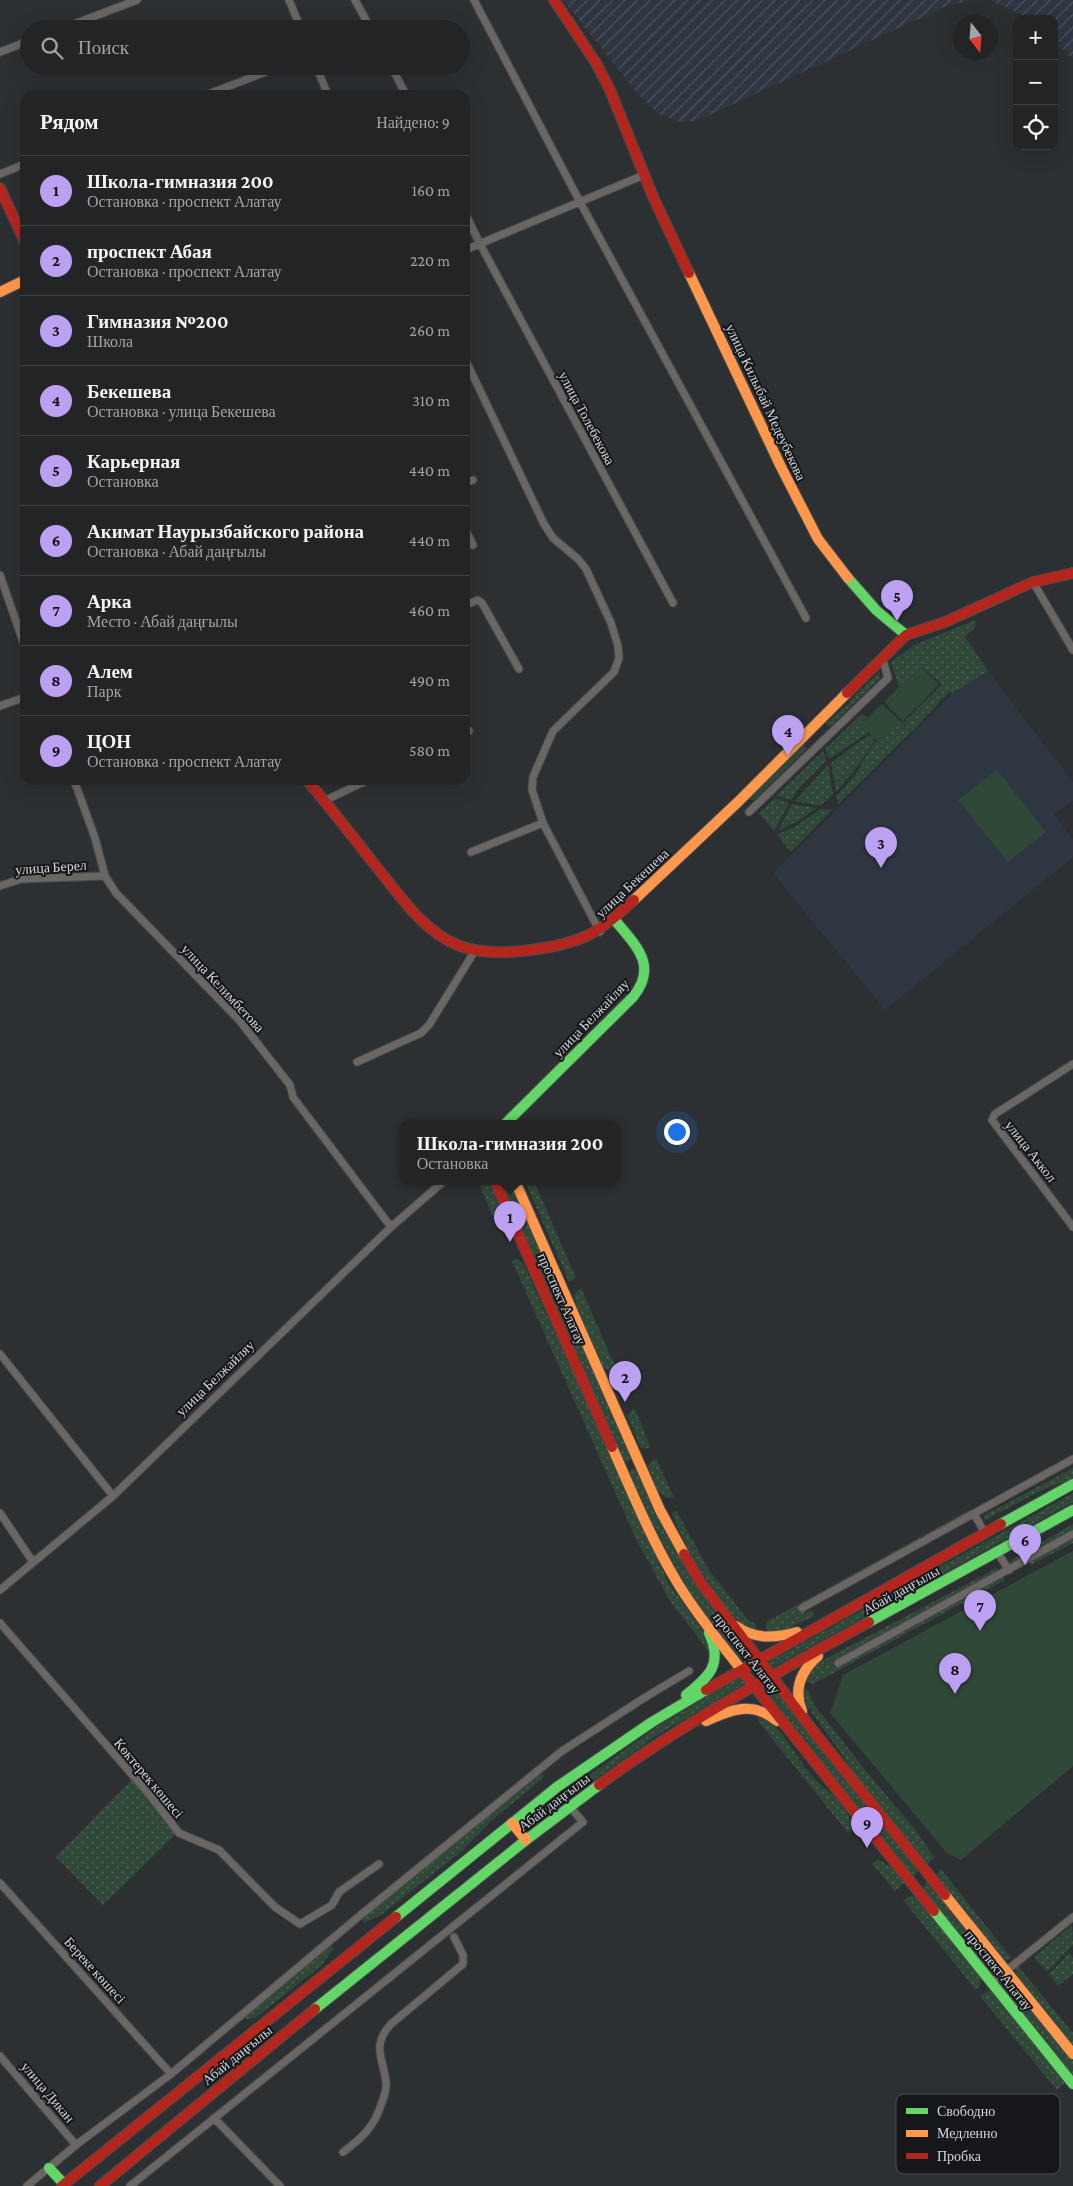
<!DOCTYPE html>
<html lang="ru">
<meta charset="utf-8">
<style>
:root{--surface:#222426;--page:#2a2c2e;--text:#f1f3f6;--muted:#a2a4a7;--line:#3f4143;--accent:#bca0f2}
body{margin:0;font-family:"Crimson Pro",serif;background:var(--page);color:var(--text)}
.controls{position:absolute;right:15px;top:15px;display:grid;overflow:hidden;border-radius:10px;box-shadow:0 5px 20px #0002}
.controls button{width:45px;height:45px;display:grid;place-items:center;padding:0;border:0;border-bottom:1px solid var(--line);background:var(--surface);color:var(--text);font:25px sans-serif}
.compass{position:absolute;left:953px;top:15px;width:45px;height:45px;border-radius:50%;background:var(--surface);box-shadow:0 5px 20px #0002;rotate:163deg}
.you{position:absolute;left:676px;top:1131px;width:18px;height:18px;margin:-12px;border:4px solid #fff;border-radius:50%;background:#1a73e8;box-shadow:0 0 0 8px #1a73e833}
.badge{display:grid;place-items:center;width:32px;height:32px;border-radius:50%;background:var(--accent);color:#111;font-size:16px;font-weight:700}
.pin{position:absolute;translate:-50% -41px;filter:drop-shadow(0 1px 2px #0008)}
.pin::after{content:'';position:absolute;top:26px;width:18px;height:15px;background:inherit;clip-path:polygon(0 0,100% 0,50% 100%)}
.popup{position:absolute;left:400px;top:1120px;width:220px;height:65px;box-sizing:border-box;display:grid;place-content:center;border-radius:10px;background:var(--surface);filter:drop-shadow(0 1px 4px #0005);font-size:16px;white-space:nowrap;color:var(--muted)}
.popup b{font-size:19px;color:var(--text)}
.popup::after{content:'';position:absolute;left:50%;top:100%;margin-left:-10px;border:10px solid transparent;border-top-color:var(--surface)}
.list{margin:0;padding:0;list-style:none}
h2{display:flex;justify-content:space-between;align-items:center;height:65px;margin:0;padding:0 20px;font-size:21px}
h2 small{font-size:16px;font-weight:400;color:var(--muted)}
.list li{display:grid;grid-template-columns:32px 1fr auto;gap:15px;align-items:center;box-sizing:border-box;height:70px;padding:0 20px;border-top:1px solid var(--line)}
.list b{display:block;font-size:19px;white-space:nowrap}
.list p{margin:0;font-size:16px;white-space:nowrap;color:var(--muted)}
.list em{font-size:16px;font-style:normal;color:var(--muted)}
.icon{flex:none;width:28px;height:28px;fill:none;stroke:currentColor;stroke-width:2;stroke-linecap:round;stroke-linejoin:round}
.map{position:relative;flex:none;width:1073px;height:2186px;overflow:hidden}
.search{position:absolute;background:var(--surface);box-shadow:0 5px 20px #0002;left:20px;top:20px;width:450px;height:55px;display:flex;align-items:center;gap:12px;box-sizing:border-box;padding:0 18px;border-radius:28px;color:var(--muted);font-size:19px}
.panel{position:absolute;background:var(--surface);box-shadow:0 5px 20px #0002;left:20px;top:90px;width:450px;height:695px;border-radius:15px}
.map>svg:first-child{display:block}
.built{fill:#2e3641}
.industrial{fill:url(#industrial-furrows)}
.grass{fill:url(#grass-dots)}
.park{fill:#304838}
.lines{fill:none;stroke-linecap:round;stroke-linejoin:round}
.street-casing{stroke:#484b4d;stroke-width:9}
.fast-casing{stroke:#484b4d;stroke-width:12}
.slow-casing{stroke:#484b4d;stroke-width:12}
.jam-casing{stroke:#484b4d;stroke-width:12}
.street{stroke:#6a6663;stroke-width:7}
.fast{stroke:#63d668;stroke-width:10}
.slow{stroke:#ff974d;stroke-width:10}
.jam{stroke:#b3261e;stroke-width:10}
.labels{text-anchor:middle;dominant-baseline:central;stroke-width:4;stroke-linejoin:round;paint-order:stroke}
.street-label{font-size:14px;fill:#d2d6da;stroke:#15171a}
.key{fill:#15171a;stroke:#4e5054;stroke-width:1}
.key-label{font-size:14px;fill:#d2d6da}
</style>
<div class="map">
<svg width="1073" height="2186" viewBox="0 0 1073 2186">
<defs>
<pattern id="industrial-furrows" width="10" height="10" patternUnits="userSpaceOnUse" patternTransform="scale(1.25)"><rect width="10" height="10" fill="#2e3641"/><path d="M-1 1l2-2M0 10L10 0M9 11l2-2" fill="none" stroke="#4b525c"/></pattern>
<pattern id="grass-dots" width="8" height="8" patternUnits="userSpaceOnUse" patternTransform="scale(1.25)"><rect width="8" height="8" fill="#304838"/><path d="M2 2h.1M6 6h.1" fill="none" stroke="#4d6254" stroke-width="1.8" stroke-linecap="round"/></pattern>
</defs>
<rect width="100%" height="100%" fill="#2d3033"/>
<path class="built" d="M988 671 1073 782V801L1054 814 1073 840V857L885 1010 773 873 953 693Z"/>
<path class="industrial" d="M563 0H970L944 7 697 121 680 122 660 115 638 94Z
M990 0H1073V59L1054 41V19H1030Z"/>
<path class="grass" d="M976 620 975 627 965 637 988 671 953 693 950 691 912 732 903 723 942 684 920 666 899 687 891 662 914 645Z
M880 671 879 679 829 727 826 723C834 715 843 710 851 701L850 700Z
M862 714 867 717 861 724 869 732 829 759 825 749Z
M901 722 911 732 838 805 837 795 854 777 876 740 880 743Z
M872 735 875 739 861 762 836 792 831 763 860 741Z
M803 745 807 748 754 800H747Z
M822 752 824 753 826 761 799 788 791 800 776 796Z
M828 765 833 794 820 806 795 801Z
M775 798 789 803 774 831 759 813Z
M792 804 817 808 796 822 778 831Z
M821 809 832 810 791 852 777 835 796 826Z
M478 1181H488L497 1202 501 1220 496 1224Z
M501 1181H511L558 1290 557 1293 552 1296 549 1293Z
M525 1181H534L576 1278 569 1282Z
M517 1258 524 1265 668 1582 705 1634 710 1653 670 1601 636 1539 512 1261Z
M581 1288 618 1373 615 1376 600 1365 576 1304 574 1295 577 1291Z
M560 1302 563 1303 631 1456V1460L626 1463 623 1460 555 1307 556 1303Z
M635 1408 650 1447 646 1449 641 1448 627 1415Z
M656 1458 674 1498 665 1497 657 1489 648 1466Z
M1073 1468V1479L1048 1487 985 1520 983 1516Z
M633 1469 638 1471 690 1575 711 1607 747 1652V1656L742 1659 738 1657 693 1597 670 1558 629 1475 630 1470Z
M1073 1493V1502L774 1667 770 1668 768 1665 770 1661Z
M971 1509 973 1512 801 1607 805 1613 811 1610 814 1616 780 1632 768 1633 766 1622Z
M676 1510 709 1570 748 1620 756 1624V1630C751 1628 745 1627 742 1624 719 1604 682 1543 672 1514Z
M1073 1524V1531L1013 1563 1011 1560Z
M1073 1537V1543L1031 1565 1029 1561Z
M997 1568 999 1571 832 1661 835 1667 1003 1576 1005 1580 813 1684 803 1680 814 1665Z
M740 1677 746 1681 745 1684 659 1734 532 1824 528 1819 655 1728Z
M772 1685 920 1870 913 1876 802 1740 765 1690Z
M803 1689 809 1691 813 1703 865 1770 917 1832 934 1858 927 1865 857 1779 841 1753 804 1702Z
M759 1715C783 1726 795 1756 811 1775 822 1788 838 1796 846 1811 849 1817 851 1823 854 1829L848 1833 758 1721Z
M542 1774 544 1775 542 1779 492 1820 461 1852 381 1915 364 1923 362 1919 386 1898Z
M133 1778 176 1834 103 1905 56 1857Z
M878 1859 895 1870 905 1882 895 1891 872 1864Z
M941 1869 1012 1959 1003 1960 939 1879 937 1874Z
M926 1882H929L997 1969 995 1974H991L923 1889Z
M911 1896 917 1898 981 1979 980 1985 976 1990 903 1900Z
M1072 1925 1073 1945 1047 1972 1034 1957Z
M331 1945 334 1948 321 1966 255 2018 246 2019 245 2014Z
M1069 1953 1073 1958V1974L1058 1986 1049 1974Z
M1018 1966 1073 2033V2045L1016 1976 1015 1970Z
M1003 1979 1008 1981 1073 2061V2075L1000 1985V1980Z
M988 1991 993 1992 1065 2083 1057 2090 980 1996Z"/>
<path class="park" d="M920 666 939 684 903 721 884 702Z
M882 704 901 722 880 744 861 724Z
M997 770 1046 832 1008 862 958 800Z
M1073 1551V1766L961 1860 947 1853 830 1713 843 1675Z"/>
<g class="lines">
<g class="street-casing">
<path id="street" d="M289 0 301 29
M355 0 371 29
M474 0 580 202 806 618
M61 29 137 0
M0 52 29 41
M316 66 328 95
M391 66 406 95
M206 95 281 66
M0 174 25 164
M465 213 480 244 673 603
M465 250 644 175
M465 359 544 524 553 538 578 559 586 569 611 623 618 646 619 658 614 672 553 731 533 777 532 790 543 823 600 932
M465 483 473 480
M465 529 473 545
M0 575 25 647
M1033 582 1073 650
M465 605 478 600 482 603 519 669
M0 706 25 697
M465 733 469 731
M74 780 95 838 105 876 116 893 239 1020 290 1085 293 1097 391 1227
M324 801 368 780
M749 812 888 678 882 657
M471 852 543 823
M0 886 21 879 105 876
M357 1062 421 1033 429 1025 476 949
M1073 1064 995 1114 992 1120 1073 1227
M0 1354 113 1496
M0 1513 33 1562
M974 1514 985 1533
M997 1552 1009 1570
M0 1590 113 1496 391 1227 444 1181
M802 1608 1073 1459
M0 1623 149 1794 179 1833 219 1850 275 1907 300 1924 332 1905 339 1892 379 1864
M838 1663 1073 1534
M0 1883 171 2074
M991 1983 1073 1917
M0 2056 76 2145
M214 2118 280 2186
M343 2152C362 2138 374 2127 381 2105 384 2097 387 2090 386 2082 383 2057 371 2046 391 2024L463 1964V1955L454 1937
M27 2186 76 2145 171 2074 357 1918 562 1751 644 1698 689 1671
M130 2186 583 1822 570 1807"/>
</g>
<g class="fast-casing">
<path id="fast" d="M848 578 876 610 906 635
M506 1123 633 997C659 965 635 945 614 919
M1001 1524 1073 1484
M869 1622 1073 1510
M686 1695C710 1676 723 1664 709 1633
M934 1911 1073 2084
M396 1917 557 1787 652 1722 706 1690
M315 2009 526 1840 599 1785
M49 2168 64 2184"/>
</g>
<g class="slow-casing">
<path id="slow" d="M689 273 781 467 818 539 848 578
M0 292 25 280
M634 900 739 801 847 693
M515 1181 660 1510 684 1554
M612 1447C632 1492 651 1539 677 1582 696 1614 720 1642 743 1672
M736 1626C756 1640 775 1638 797 1632
M802 1711C793 1689 801 1671 818 1656
M706 1721C732 1709 753 1701 777 1721
M512 1823 526 1840
M945 1895 1073 2054"/>
</g>
<g class="jam-casing">
<path id="jam" d="M554 0 596 63 610 90 654 199 689 273
M0 188 25 242
M847 693 906 635 945 622 1033 582 1073 573
M307 780C329 806 350 833 371 860 396 890 422 932 460 946 482 954 508 953 531 950 581 943 597 935 634 900
M495 1181 612 1447
M684 1554 701 1583 814 1732 945 1895
M743 1672 934 1911
M706 1690 1001 1524
M599 1785C684 1722 777 1673 869 1622
M62 2186 396 1917
M100 2186 315 2009"/>
</g>
<use href="#street" class="street"/>
<use href="#fast" class="fast"/>
<use href="#slow" class="slow"/>
<use href="#jam" class="jam"/>
</g>
<g class="labels">
<g class="street-label">
<text transform="translate(766 402) rotate(65)">улица Килыбай Медеубекова</text>
<text transform="translate(587 418) rotate(62)">улица Толебекова</text>
<text transform="translate(51 867) rotate(-4)">улица Берел</text>
<text transform="translate(632 883) rotate(-43)">улица Бекешева</text>
<text transform="translate(223 988) rotate(47)">улица Келимбетова</text>
<text transform="translate(591 1018) rotate(-46)">улица Белжайляу</text>
<text transform="translate(1031 1151) rotate(52)">улица Аккол</text>
<text transform="translate(562 1299) rotate(66)">проспект Алатау</text>
<text transform="translate(215 1378) rotate(-44)">улица Белжайляу</text>
<text transform="translate(901 1590) rotate(-29)">Абай даңғылы</text>
<text transform="translate(747 1653) rotate(52)">проспект Алатау</text>
<text transform="translate(149 1778) rotate(50)">Көктерек көшесі</text>
<text transform="translate(554 1802) rotate(-37)">Абай даңғылы</text>
<text transform="translate(95 1970) rotate(48)">Береке көшесі</text>
<text transform="translate(999 1970) rotate(51)">проспект Алатау</text>
<text transform="translate(237 2055) rotate(-39)">Абай даңғылы</text>
<text transform="translate(48 2092) rotate(50)">улица Дикан</text>
</g>
</g>
<rect x="896" y="2094" width="164" height="80" rx="8" class="key"/>
<rect x="906" y="2108" width="22" height="6" fill="#63d668"/>
<rect x="906" y="2130" width="22" height="7" fill="#ff974d"/>
<rect x="906" y="2153" width="22" height="6" fill="#b3261e"/>
<g class="key-label">
<text x="937" y="2116">Свободно</text>
<text x="937" y="2138">Медленно</text>
<text x="937" y="2161">Пробка</text>
</g>
</svg>
<div class="controls">
<button>+</button>
<button>−</button>
<button><svg class="icon" aria-label="locate" viewBox="0 0 24 24"><circle cx="12" cy="12" r="6"/><path d="M12 2v4M12 18v4M2 12h4M18 12h4"/></svg></button>
</div>
<svg class="compass" viewBox="-18 -18 36 36"><path d="M0-13l5 13h-10z" fill="#e53935"/><path d="M0 13l5-13h-10z" fill="#a2a4a7"/></svg>
<div class="you"></div>
<div class="pin badge" style="left:510px;top:1242px">1</div>
<div class="popup"><b>Школа-гимназия 200</b>Остановка</div>
<div class="pin badge" style="left:625px;top:1402px">2</div>
<div class="pin badge" style="left:881px;top:868px">3</div>
<div class="pin badge" style="left:788px;top:756px">4</div>
<div class="pin badge" style="left:897px;top:621px">5</div>
<div class="pin badge" style="left:1025px;top:1565px">6</div>
<div class="pin badge" style="left:980px;top:1631px">7</div>
<div class="pin badge" style="left:955px;top:1694px">8</div>
<div class="pin badge" style="left:867px;top:1848px">9</div>
<div class="search"><svg class="icon" aria-label="search" viewBox="0 0 24 24"><circle cx="10" cy="10" r="6"/><path d="M15 15l6 6"/></svg>Поиск</div>
<section class="panel">
<h2>Рядом<small>Найдено: 9</small></h2>
<ul class="list">
<li><span class="badge">1</span><div><b>Школа-гимназия 200</b><p>Остановка · проспект Алатау</p></div><em>160 m</em></li>
<li><span class="badge">2</span><div><b>проспект Абая</b><p>Остановка · проспект Алатау</p></div><em>220 m</em></li>
<li><span class="badge">3</span><div><b>Гимназия №200</b><p>Школа</p></div><em>260 m</em></li>
<li><span class="badge">4</span><div><b>Бекешева</b><p>Остановка · улица Бекешева</p></div><em>310 m</em></li>
<li><span class="badge">5</span><div><b>Карьерная</b><p>Остановка</p></div><em>440 m</em></li>
<li><span class="badge">6</span><div><b>Акимат Наурызбайского района</b><p>Остановка · Абай даңғылы</p></div><em>440 m</em></li>
<li><span class="badge">7</span><div><b>Арка</b><p>Место · Абай даңғылы</p></div><em>460 m</em></li>
<li><span class="badge">8</span><div><b>Алем</b><p>Парк</p></div><em>490 m</em></li>
<li><span class="badge">9</span><div><b>ЦОН</b><p>Остановка · проспект Алатау</p></div><em>580 m</em></li>
</ul>
</section>
</div>
